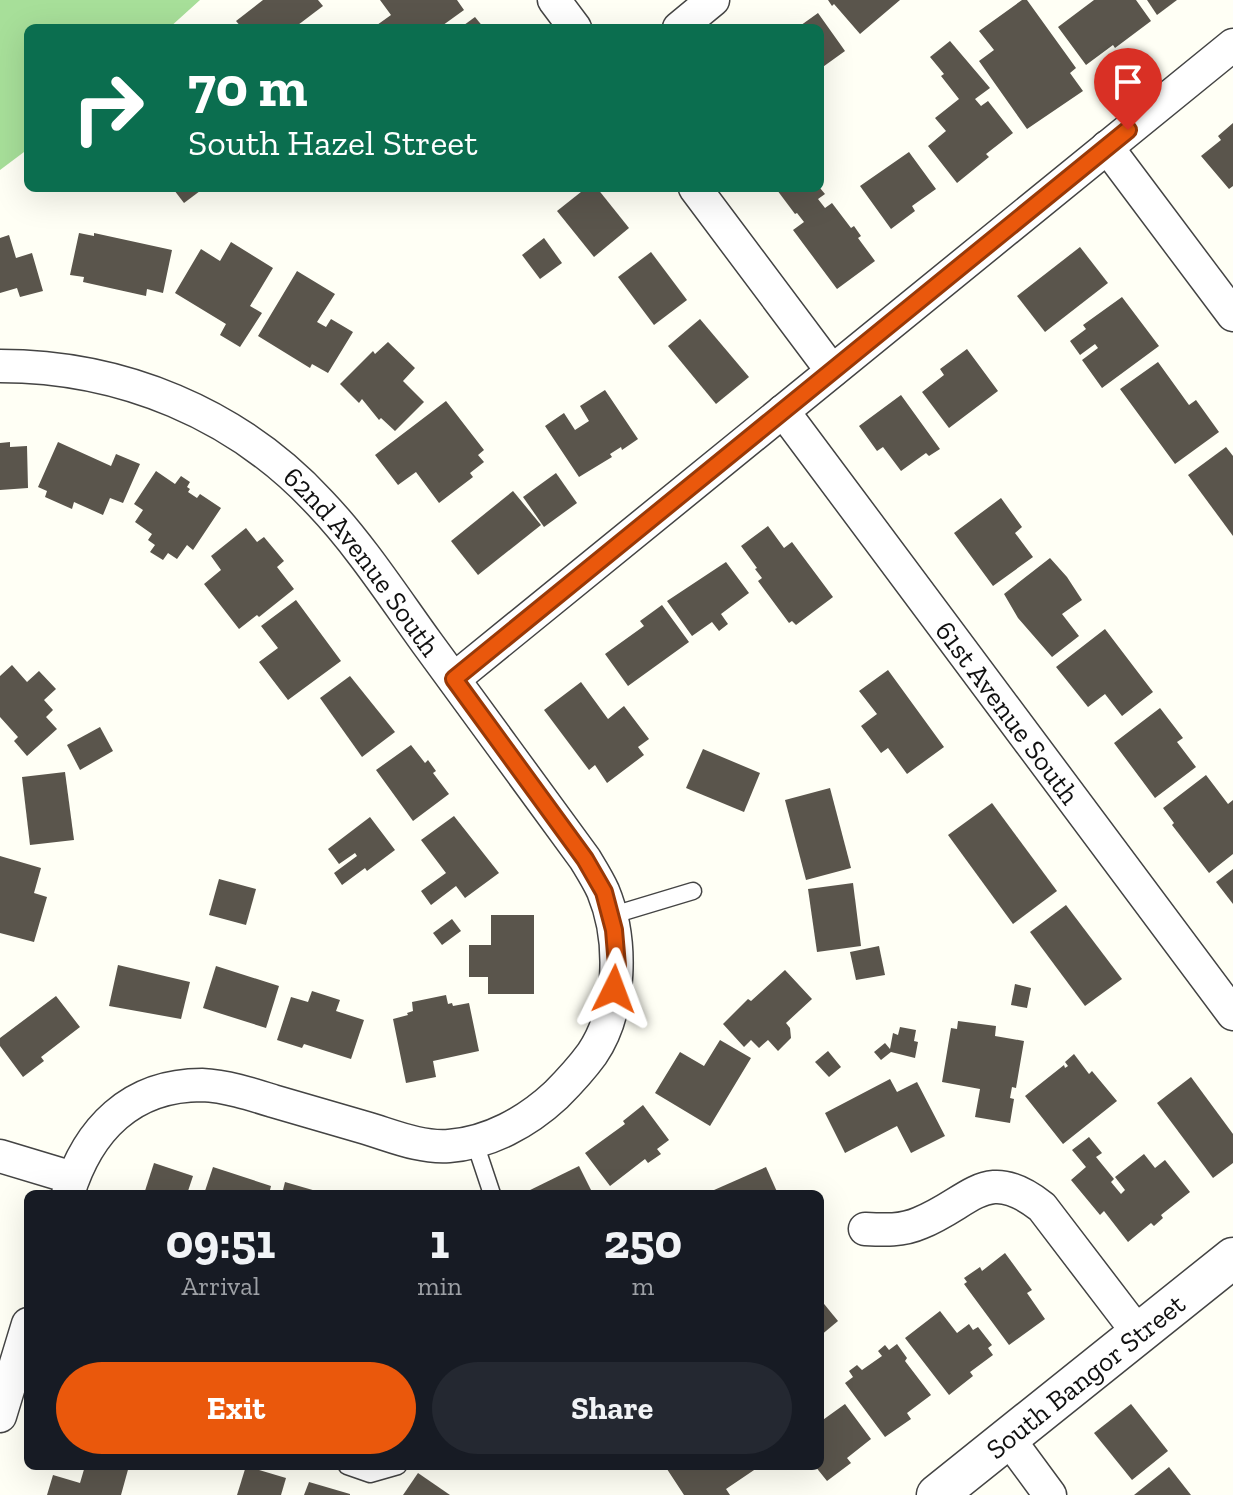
<!DOCTYPE html>
<html lang="en">
<head>
<meta charset="utf-8">
<style>
	body { margin:0; font-family:"Zilla Slab",serif; background:#242831; color:#f1f3f6; height:100vh; display:flex; flex-direction:column; font-size:30px; white-space:nowrap }
	* { box-sizing:border-box; margin:0 }
	p { font-size:26px; color:#9ea1a6 }
	.icon { flex:none; width:44px; height:44px; fill:none; stroke:currentColor; stroke-width:2; stroke-linecap:round; stroke-linejoin:round }
	.map { position:relative; flex:1; overflow:hidden }
	.drawer { position:absolute; left:24px; top:1190px; width:800px; height:280px; display:flex; flex-direction:column; background:#171b24; border-radius:12px; box-shadow:0 8px 32px #0002 }
	.drawer>* { flex:none }
	.banner { position:absolute; left:24px; top:24px; width:800px; height:168px; border-radius:12px; box-shadow:0 8px 32px #0002; background:#0b6e4f; color:#fff; overflow:hidden }
	.pin { position:absolute; display:grid; place-items:center; width:68px; height:68px; color:#fff; margin:-82px -34px; border-radius:50% 50% 50% 0; rotate:-45deg; box-shadow:0 0 8px #0007 }
	.pin .icon { rotate:45deg }
	.me { position:absolute; width:88px; margin:-44px; rotate:3deg; stroke-linejoin:round; filter:drop-shadow(0 0 6px #0008) }
	.turn { display:flex; align-items:center; gap:28px; height:168px; padding:0 32px; font-size:36px }
	.turn .icon { width:104px; height:104px; stroke-width:2.5 }
	.turn b { display:block; font-size:56px; line-height:68px }
	.eta { display:flex; justify-content:space-evenly; align-items:center; height:136px; text-align:center }
	.eta b { font-size:48px; font-weight:700; line-height:56px }
	.cta { display:flex; gap:16px; margin-top:auto; padding:16px 32px }
	.cta a { flex:1; height:92px; border-radius:48px; background:#ea580c; color:#fff; font-size:32px; font-weight:700; line-height:92px; text-align:center }
	.cta a+a { background:#242831; color:#f1f3f6 }
	.map>svg:first-child { display:block }
</style>
</head>
<body>
<div class="map">
<svg width="1233" height="1495" viewBox="0 0 1233 1495">
	<rect width="100%" height="100%" fill="#fffff5"/>
	<path fill="#a7df99" d="M0,0H200L169,28H28V149L0,170Z"/>
	<g fill="#5a554c">
		<path d="M263,0H318L323,6L294,28H242L236,21Z"/>
		<path d="M380,0H457L464,10L439,28H379L377,25L391,15Z"/>
		<path d="M828,0H900L860,34L834,4L832,6Z"/>
		<path d="M1022,0H1027L1076,68L1070,73L1083,91L1027,129L979,61L994,50L979,31Z"/>
		<path d="M1094,0H1136L1151,21L1115,48L1113,45L1086,65L1058,27Z"/>
		<path d="M1147,0H1177L1157,15Z"/>
		<path d="M818,13L845,51L820,69V28H797Z"/>
		<path d="M475,17L484,28H460Z"/>
		<path d="M950,41L990,88L975,99L981,106L988,101L1013,133L986,154L989,157L957,183L928,146L946,131L935,118L959,99L941,76L944,74L930,57Z"/>
		<path d="M1233,123V186L1229,189L1201,156L1221,140L1218,136Z"/>
		<path d="M909,152L936,189L912,206L915,211L891,229L860,186Z"/>
		<path d="M177,188H204L184,203L174,190Z"/>
		<path d="M586,188H597L629,228L594,257L557,211Z"/>
		<path d="M780,188H820L825,194L818,199L825,208L832,203L851,228L854,226L861,236L858,238L875,261L837,289L793,230L804,222L797,213L795,214L777,190Z"/>
		<path d="M79,233L94,236V233L172,250L163,293L147,289L146,296L83,282L84,277L70,275Z"/>
		<path d="M9,235L16,258L32,253L43,291L20,297L17,288L0,293V238Z"/>
		<path d="M544,238L562,263L540,279L522,255Z"/>
		<path d="M231,242L273,268L250,306L262,313L240,347L220,335L226,324L175,293L201,249L220,261Z"/>
		<path d="M1080,247L1108,283L1045,332L1017,296Z"/>
		<path d="M651,252L687,300L654,325L618,277Z"/>
		<path d="M297,271L335,294L317,322L326,327L331,319L353,332L328,373L312,364L310,368L258,336Z"/>
		<path d="M1122,297L1159,346L1102,388L1082,360L1098,348L1095,344L1080,355L1070,341L1086,329L1083,325Z"/>
		<path d="M700,319L749,377L716,404L668,346Z"/>
		<path d="M388,342L415,368L403,381L424,402L395,431L381,418L379,420L362,399L359,403L340,384L373,351L375,354Z"/>
		<path d="M967,349L998,391L949,428L922,392L944,375L940,369Z"/>
		<path d="M1158,362L1189,405L1196,400L1219,432L1175,464L1120,389Z"/>
		<path d="M605,390L638,439L622,450L621,447L610,454L612,457L579,477L545,426L564,413L575,430L589,421L580,406Z"/>
		<path d="M901,395L940,449L929,456L926,453L901,471L883,447L877,451L859,426Z"/>
		<path d="M446,401L484,450L478,455L484,462L470,473L473,477L439,503L416,472L398,485L375,455Z"/>
		<path d="M10,442V447L27,446L28,488L0,490V443Z"/>
		<path d="M58,442L111,466L116,454L140,464L123,503L110,498L103,515L74,502L72,509L45,497L47,491L38,487Z"/>
		<path d="M1226,447L1233,456V536L1188,475Z"/>
		<path d="M156,471L175,484L181,476L190,482L187,487L190,489L188,492L197,498L200,494L221,508L193,550L187,545L177,559L168,553L163,560L150,552L155,545L148,540L152,534L135,522L143,510L134,504Z"/>
		<path d="M556,473L577,503L544,527L523,497Z"/>
		<path d="M513,491L541,525L478,575L451,541Z"/>
		<path d="M1001,498L1022,527L1015,533L1033,557L993,586L954,533Z"/>
		<path d="M768,526L784,548L792,542L833,597L796,625L792,621L789,623L758,581L762,578L755,569L757,568L741,546Z"/>
		<path d="M246,528L257,542L264,537L284,561L277,567L294,589L259,617L257,615L239,629L204,584L221,570L211,556Z"/>
		<path d="M1050,558L1067,577L1082,600L1062,614L1079,636L1052,657L1018,618L1004,594Z"/>
		<path d="M726,562L749,593L721,614L728,624L719,631L712,622L692,636L667,601Z"/>
		<path d="M296,600L341,661L288,700L259,662L278,648L261,626Z"/>
		<path d="M662,605L689,642L628,686L605,654L644,626L640,621Z"/>
		<path d="M1105,629L1153,692L1122,716L1105,694L1088,707L1056,667Z"/>
		<path d="M12,665L27,682L39,671L56,689L44,700L53,710L46,717L57,729L27,756L14,741L18,737L0,717V676Z"/>
		<path d="M888,670L944,747L907,774L888,748L881,753L861,726L877,714L859,691Z"/>
		<path d="M350,676L395,732L362,757L320,698Z"/>
		<path d="M581,682L608,719L624,706L649,739L638,747L644,755L607,783L595,765L589,770L544,710Z"/>
		<path d="M1160,708L1183,738L1177,742L1196,767L1155,798L1114,743Z"/>
		<path d="M100,727L113,751L80,770L67,745Z"/>
		<path d="M411,745L425,763L428,760L436,771L433,773L449,794L413,821L376,770Z"/>
		<path d="M703,749L760,773L744,812L686,788Z"/>
		<path d="M65,772L74,840L30,845L22,777Z"/>
		<path d="M1206,775L1228,804L1233,800V854L1209,873L1172,825L1174,823L1163,808Z"/>
		<path d="M830,788L851,868L806,880L785,800Z"/>
		<path d="M992,803L1057,891L1013,924L948,835Z"/>
		<path d="M454,816L499,873L465,898L456,886L431,905L421,891L446,873L421,840Z"/>
		<path d="M370,817L395,850L367,871L365,868L342,885L334,873L357,856L355,853L339,864L328,849Z"/>
		<path d="M0,856L41,868L34,893L47,897L34,942L0,933Z"/>
		<path d="M1233,869V904L1216,882Z"/>
		<path d="M219,879L256,889L246,925L209,915Z"/>
		<path d="M853,883L861,946L817,952L808,889Z"/>
		<path d="M1066,905L1122,979L1085,1006L1030,932Z"/>
		<path d="M491,915H534V994H488V977H469V945H491Z"/>
		<path d="M452,919L461,931L442,945L433,933Z"/>
		<path d="M879,946L885,975L856,980L850,952Z"/>
		<path d="M118,965L190,982L181,1019L109,1006Z"/>
		<path d="M216,966L279,986L266,1028L203,1008Z"/>
		<path d="M785,970L812,999L786,1023L790,1028L791,1038L778,1051L768,1040L759,1048L751,1040L744,1047L723,1024L748,999L751,1001Z"/>
		<path d="M1015,984L1031,988L1027,1008L1011,1005Z"/>
		<path d="M312,991L340,1000L336,1011L364,1020L351,1059L304,1044L302,1048L277,1040L291,997L308,1002Z"/>
		<path d="M446,995L448,1004L452,1003L453,1006L469,1003L479,1051L433,1061L436,1077L406,1083L393,1019L408,1015L407,1013L413,1011L412,1002Z"/>
		<path d="M56,996L80,1027L41,1057L44,1061L23,1077L0,1046V1038Z"/>
		<path d="M958,1021L996,1026L995,1036L1024,1041L1016,1088L1012,1087L1010,1098L1014,1099L1010,1123L975,1117L980,1089L942,1082L951,1028L957,1029Z"/>
		<path d="M900,1027L916,1030L914,1041L918,1042L915,1058L891,1052L881,1060L874,1052L885,1043L890,1049L893,1033L898,1035Z"/>
		<path d="M720,1040L751,1058L710,1126L655,1093L680,1052L704,1066Z"/>
		<path d="M828,1051L841,1067L829,1077L815,1062Z"/>
		<path d="M1074,1054L1089,1074L1092,1071L1117,1101L1063,1144L1025,1096L1064,1065L1065,1068L1068,1066L1065,1062Z"/>
		<path d="M1191,1077L1233,1134V1163L1213,1178L1157,1103Z"/>
		<path d="M890,1079L897,1092L917,1082L945,1136L911,1153L897,1126L845,1153L825,1113Z"/>
		<path d="M643,1105L669,1140L657,1149L661,1154L648,1163L645,1159L610,1186L585,1153L625,1124L623,1121Z"/>
		<path d="M1089,1137L1102,1153L1096,1157L1114,1179L1111,1182L1121,1194L1125,1190L1115,1177L1144,1154L1155,1168L1165,1160L1190,1192L1161,1215L1163,1218L1154,1226L1151,1223L1128,1242L1104,1211L1100,1215L1071,1180L1086,1167L1072,1150Z"/>
		<path d="M154,1163L193,1176L187,1194H144Z"/>
		<path d="M579,1166L593,1194H522Z"/>
		<path d="M213,1167L271,1186L269,1194H204Z"/>
		<path d="M766,1167L778,1194H705Z"/>
		<path d="M285,1182L323,1193V1194H282Z"/>
		<path d="M1005,1253L1032,1290L1027,1293L1045,1319L1009,1345L964,1284L967,1282L964,1278L980,1267L982,1271Z"/>
		<path d="M820,1299L838,1321L820,1336Z"/>
		<path d="M940,1311L957,1333L969,1324L973,1330L978,1327L992,1345L988,1348L993,1355L970,1372L973,1376L949,1395L905,1338Z"/>
		<path d="M897,1344L907,1358L905,1361L931,1395L907,1413L911,1419L885,1437L845,1383L853,1377L849,1371L857,1365L862,1370L882,1356L878,1351L885,1345L889,1350Z"/>
		<path d="M845,1404L871,1439L847,1458L851,1463L827,1481L815,1466H820V1422Z"/>
		<path d="M1131,1404L1168,1451L1132,1480L1094,1433Z"/>
		<path d="M85,1466H129L121,1495H47L53,1475L80,1483Z"/>
		<path d="M246,1466L286,1478L281,1495H237Z"/>
		<path d="M665,1466H760L726,1489L730,1495H684Z"/>
		<path d="M1169,1467L1191,1495H1134Z"/>
		<path d="M418,1473L450,1495H403Z"/>
		<path d="M309,1482L350,1494V1495H304Z"/>
	</g>
	<g fill="none" stroke-linecap="round" stroke-linejoin="round">
		<defs>
			<g id="service">
				<path d="M610,916L693,891"/>
				<path d="M474,1140L492,1194"/>
				<path d="M347,1466L370,1474L398,1466"/>
			</g>
			<g id="minor">
				<path d="M554,0L575,28"/>
				<path d="M679,28L713,0"/>
				<path d="M1107,147L1233,315"/>
				<path d="M695,188L832,371"/>
				<path id="s1" d="M0,366C121,366 237,413 320,503C360,545 393,596 427,643C480,715 532,787 585,859C591,869 598,880 603,891C623,939 622,1010 592,1054C581,1069 569,1082 556,1095C527,1122 489,1143 449,1146C420,1148 393,1136 366,1128C335,1119 304,1110 273,1101C251,1094 226,1086 202,1085C131,1085 88,1129 68,1194"/>
				<path id="s2" d="M783,411L1233,1014"/>
				<path d="M454,679L1233,45"/>
				<path d="M0,1156L73,1178"/>
				<path d="M865,1229C884,1230 902,1231 920,1223C972,1202 986,1163 1042,1207L1139,1334"/>
				<path d="M0,1416L28,1324"/>
				<path d="M1008,1438L1050,1495"/>
			</g>
			<g id="tertiary">
				<path id="s3" d="M937,1495L1233,1258"/>
			</g>
		</defs>
		<use href="#service" stroke="#444" stroke-width="19"/>
		<use href="#minor" stroke="#444" stroke-width="35"/>
		<use href="#tertiary" stroke="#444" stroke-width="43"/>
		<use href="#service" stroke="#fff" stroke-width="16"/>
		<use href="#minor" stroke="#fff" stroke-width="32"/>
		<use href="#tertiary" stroke="#fff" stroke-width="40"/>
	</g>
	<g fill="none" stroke-linecap="round" stroke-linejoin="round">
		<defs>
			<path id="route" d="M614,989L617,966L614,930L604,892L585,859L454,679L1128,130"/>
		</defs>
		<use href="#route" stroke="#983908" stroke-width="20"/>
		<use href="#route" stroke="#ea580c" stroke-width="14"/>
	</g>
	<g text-anchor="middle" dominant-baseline="central" stroke-width="8" stroke-linejoin="round" paint-order="stroke">
		<g font-size="28" fill="#111" stroke="#fff">
			<text stroke="none"><textPath href="#s1" startOffset="430">62nd Avenue South</textPath></text>
			<text stroke="none"><textPath href="#s2" startOffset="376">61st Avenue South</textPath></text>
			<text stroke="none"><textPath href="#s3" startOffset="190">South Bangor Street</textPath></text>
		</g>
	</g>
</svg>
<div class="pin" style="left:1128px;top:130px;background:#d93025"><svg class="icon" aria-label="arrive" viewBox="0 0 24 24"><path d="M6 21V4h12l-3 4 3 4H6"/></svg></div>
<svg class="me" style="left:614px;top:989px" viewBox="-20 -20 40 40"><path d="M0-17L14 15 0 8-14 15z" fill="#ea580c" stroke="#fff" stroke-width="4"/></svg>
<div class="banner">
<div class="turn"><svg class="icon" aria-label="right" viewBox="0 0 24 24"><path d="M7 20v-9h11M14 6l5 5-5 5"/></svg><div><b>70 m</b>South Hazel Street</div></div>
</div>
<section class="drawer">
<div class="eta">
<div><b>09:51</b><p>Arrival</p></div>
<div><b>1</b><p>min</p></div>
<div><b>250</b><p>m</p></div>
</div>
<div class="cta"><a>Exit</a><a>Share</a></div>
</section>
</div>
</body>
</html>
